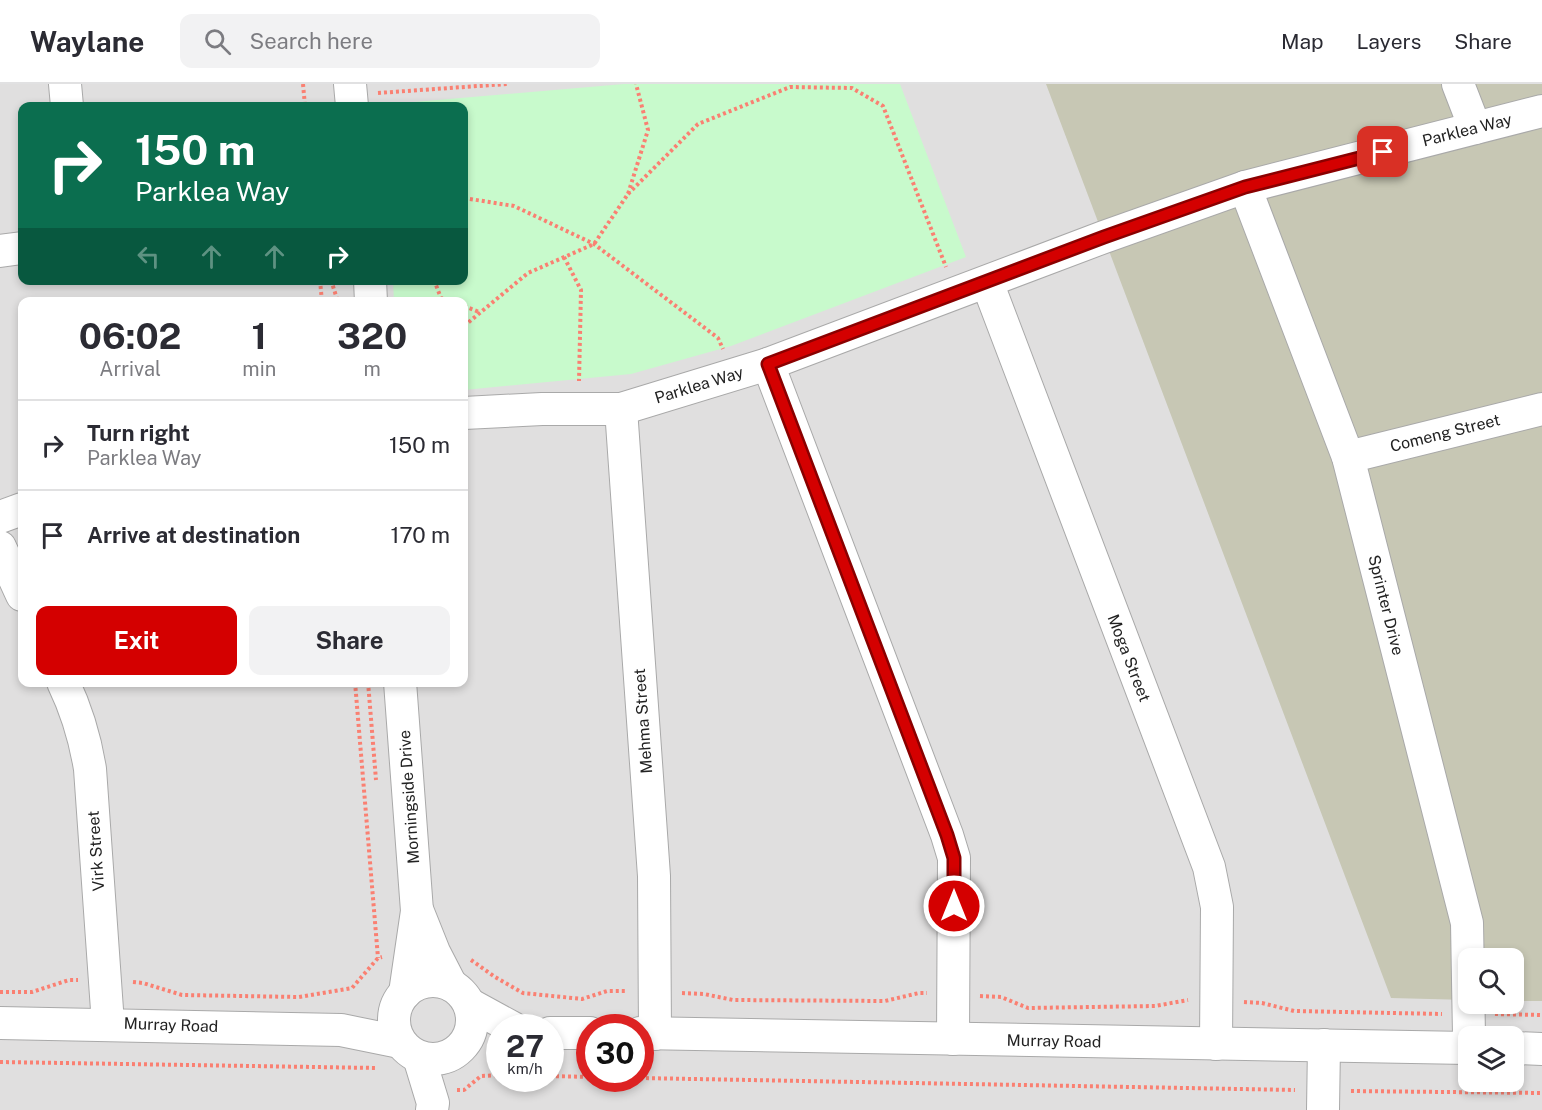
<!DOCTYPE html>
<html lang="en">
<head>
<meta charset="utf-8">
<style>
	body { margin:0; font-family:"Public Sans",sans-serif; background:#f2f2f3; color:#2b2b33; height:100vh; display:flex; flex-direction:column; font-size:22px; white-space:nowrap }
	* { box-sizing:border-box; margin:0 }
	p { font-size:20px; color:#7c7c81 }
	.icon { flex:none; width:33px; height:33px; fill:none; stroke:currentColor; stroke-width:2; stroke-linecap:round; stroke-linejoin:round }
	.map { position:relative; flex:1; overflow:hidden }
	.drawer { position:absolute; left:18px; top:213px; width:450px; height:390px; display:flex; flex-direction:column; background:#fff; border-radius:12px; box-shadow:0 3px 9px #0003 }
	.drawer>* { flex:none }
	.hud { position:absolute; left:18px; top:18px; width:450px; height:183px; border-radius:12px; box-shadow:0 3px 9px #0003; background:#0b6e4f; color:#fff; overflow:hidden }
	.buttons { position:absolute; left:1458px; top:864px; display:grid; gap:12px }
	.buttons a { display:grid; place-items:center; width:66px; height:66px; border-radius:12px; background:#fff; box-shadow:0 3px 9px #0003; font-size:30px }
	.speed { position:absolute; left:486px; top:930px; display:flex; gap:12px; font-size:30px; font-weight:700; text-align:center }
	.speed>* { display:grid; place-content:center; width:78px; height:78px; border-radius:50%; background:#fff; box-shadow:0 3px 9px #0003; line-height:1 }
	.speed small { font-size:15px; font-weight:400 }
	.speed .limit { border:9px solid #d22; background:#fff; color:#111 }
	.pin { position:absolute; display:grid; place-items:center; width:51px; height:51px; color:#fff; margin:-26px; border-radius:12px; box-shadow:0 3px 9px #0006 }
	.me { position:absolute; width:66px; margin:-33px; rotate:0deg; stroke-linejoin:round; filter:drop-shadow(0 0 4px #0008) }
	.turn { display:flex; align-items:center; gap:21px; height:126px; padding:0 18px; font-size:27px }
	.turn .icon { width:78px; height:78px; stroke-width:2.5 }
	.turn b { display:block; font-size:42px; line-height:51px }
	.lanes { display:flex; align-items:center; height:57px; padding:0 18px; background:#0003; justify-content:center; gap:30px; direction:ltr }
	.lanes .off { opacity:.35 }
	.eta { display:flex; justify-content:space-evenly; align-items:center; height:102px; text-align:center }
	.eta b { font-size:36px; font-weight:700; line-height:42px }
	.cta { display:flex; gap:12px; margin-top:auto; padding:12px 18px }
	.cta a { flex:1; height:69px; border-radius:12px; background:#d40000; color:#fff; font-size:24px; font-weight:700; line-height:69px; text-align:center }
	.cta a+a { background:#f2f2f3; color:#2b2b33 }
	ul { padding:0; list-style:none }
	li { display:flex; align-items:center; gap:18px; height:90px; padding:0 18px; border-top:2px solid #e1e1e2 }
	li div { flex:1 }
	li b { display:block; font-size:22px }
	li em { font-style:normal }
	header { display:flex; align-items:center; gap:36px; box-sizing:border-box; height:84px; padding:0 30px; background:#fff; border-bottom:2px solid #e1e1e2 }
	header strong { font-size:28px }
	nav { display:flex; gap:33px; margin-inline-start:auto; font-size:21px }
	.search { width:420px; height:54px; background:#f2f2f3; display:flex; align-items:center; gap:15px; box-sizing:border-box; padding:0 21px; border-radius:12px; color:#7c7c81; font-size:22px }
	.map>svg:first-child { display:block }
</style>
</head>
<body>
<header>
<strong>Waylane</strong>
<div class="search"><svg class="icon" aria-label="search" viewBox="0 0 24 24"><circle cx="10" cy="10" r="6"/><path d="M15 15l6 6"/></svg>Search here</div>
<nav><a>Map</a><a>Layers</a><a>Share</a></nav>
</header>
<div class="map">
<svg width="1542" height="1026" viewBox="0 0 1542 1026">
	<rect width="100%" height="100%" fill="#f2efe9"/>
	<path fill="#e0dfdf" fill-rule="evenodd" d="M0,0H1542V1026H0ZM22,22H464V196H22ZM22,218H464V598H22ZM1468,874H1514V920H1468ZM500,944H550V994H500ZM590,944H640V994H590ZM1468,952H1514V998H1468Z"/>
	<path fill="#c7c7b4" d="M1046,0H1542V917H1514V874H1468V916L1391,914Z"/>
	<path fill="#c8facc" d="M624,0H900L966,173L731,262L631,290L464,306V218L394,217L393,197L464,196V22H379V21Z"/>
	<g fill="none" stroke-linecap="round" stroke-linejoin="round">
		<defs>
			<g id="minor">
				<path d="M65,0L67,22"/>
				<path d="M350,0L352,22"/>
				<path d="M1458,0L1475,44"/>
				<path d="M1245,103L1348,373L1467,839L1469,952"/>
				<path d="M0,167L22,164"/>
				<path d="M370,196L371,218"/>
				<path d="M987,198L1209,783L1217,823L1216,960"/>
				<path d="M768,280L947,751L954,774L953,955"/>
				<path d="M621,325L654,792L655,950"/>
				<path d="M464,329L542,325H621L768,280L1104,153L1245,103L1542,27"/>
				<path d="M1348,373L1542,325"/>
				<path d="M0,433L22,425"/>
				<path d="M0,463L22,511"/>
				<path d="M63,598C77,627 85,654 90,685L108,940"/>
				<path d="M400,598L417,827L405,909"/>
				<path d="M418,828L434,868L451,901"/>
				<circle cx="433" cy="936" r="39"/>
				<path d="M469,920L513,944"/>
				<path d="M0,939L341,946L400,958"/>
				<path d="M550,949H590"/>
				<path d="M640,949L1468,964"/>
				<path d="M1514,964L1542,965"/>
				<path d="M419,973L433,1019L432,1026"/>
				<path d="M1323,1026L1324,961"/>
			</g>
		</defs>
		<use href="#minor" stroke="#a9a9a9" stroke-width="34"/>
		<g stroke="#fa8072" stroke-width="4" stroke-dasharray="3 3" stroke-linecap="butt">
			<path d="M303,0L305,22"/>
			<path d="M378,9L507,0"/>
			<path d="M628,110L698,40L790,3L852,4L883,22L946,183"/>
			<path d="M464,114L514,122L594,160L718,254L723,265"/>
			<path d="M564,173L581,206L579,297"/>
			<path d="M320,196L322,218"/>
			<path d="M331,196L338,218"/>
			<path d="M434,196L441,214L451,218"/>
			<path d="M464,222L479,228"/>
			<path d="M464,242L528,189L594,160L628,110L648,46L636,0"/>
			<path d="M355,598L378,874"/>
			<path d="M368,598L376,696"/>
			<path d="M471,876L495,893L523,909L582,915L607,907H626"/>
			<path d="M133,898L143,899L182,911L299,913L352,904L378,874L382,873"/>
			<path d="M0,908H32L69,896H78"/>
			<path d="M682,909L704,910L733,916L885,917L919,909H927"/>
			<path d="M980,912L1001,913L1028,924L1155,922L1188,916"/>
			<path d="M1244,918L1262,919L1294,927L1442,930"/>
			<path d="M1495,930L1542,931"/>
			<path d="M0,978L377,984"/>
			<path d="M550,992L590,993"/>
			<path d="M640,994L1295,1006"/>
			<path d="M457,1006H464L481,992L500,991"/>
			<path d="M1351,1007L1542,1009"/>
		</g>
		<use href="#minor" stroke="#fff" stroke-width="32"/>
	</g>
	<g fill="none" stroke-linecap="round" stroke-linejoin="round">
		<defs>
			<path id="route" d="M954,822V774L947,751L768,280L1104,153L1245,103L1383,68"/>
		</defs>
		<use href="#route" stroke="#8a0000" stroke-width="15"/>
		<use href="#route" stroke="#d40000" stroke-width="10"/>
	</g>
	<g text-anchor="middle" dominant-baseline="central" stroke-width="4.5" stroke-linejoin="round" paint-order="stroke">
		<g font-size="16" fill="#222" stroke="#fff">
			<text transform="translate(1467 46) rotate(-14)">Parklea Way</text>
			<text transform="translate(699 301) rotate(-17)">Parklea Way</text>
			<text transform="translate(1445 349) rotate(-14)">Comeng Street</text>
			<text transform="translate(1386 521) rotate(76)">Sprinter Drive</text>
			<text transform="translate(1129 574) rotate(69)">Moga Street</text>
			<text transform="translate(643 637) rotate(-94)">Mehma Street</text>
			<text transform="translate(409 713) rotate(-94)">Morningside Drive</text>
			<text transform="translate(96 767) rotate(-94)">Virk Street</text>
			<text transform="translate(171 941) rotate(2)">Murray Road</text>
			<text transform="translate(1054 957) rotate(1)">Murray Road</text>
		</g>
	</g>
</svg>
<div class="buttons">
<a><svg class="icon" aria-label="search" viewBox="0 0 24 24"><circle cx="10" cy="10" r="6"/><path d="M15 15l6 6"/></svg></a>
<a><svg class="icon" aria-label="layers" viewBox="0 0 24 24"><path d="M12 4l9 5-9 5-9-5zM3 14l9 5 9-5"/></svg></a>
</div>
<div class="speed"><div>27<small>km/h</small></div><div class="limit">30</div></div>
<div class="pin" style="left:1383px;top:68px;background:#d93025"><svg class="icon" aria-label="arrive" viewBox="0 0 24 24"><path d="M6 21V4h12l-3 4 3 4H6"/></svg></div>
<svg class="me" style="left:954px;top:822px" viewBox="-20 -20 40 40"><circle r="17" fill="#d40000" stroke="#fff" stroke-width="3"/><path d="M0-11L8 9 0 5-8 9z" fill="#fff"/></svg>
<div class="hud">
<div class="turn"><svg class="icon" aria-label="right" viewBox="0 0 24 24"><path d="M7 20v-9h11M14 6l5 5-5 5"/></svg><div><b>150 m</b>Parklea Way</div></div>
<div class="lanes"><svg class="icon off" aria-label="left" viewBox="0 0 24 24"><path d="M17 20v-9H6M10 6l-5 5 5 5"/></svg><svg class="icon off" aria-label="ahead" viewBox="0 0 24 24"><path d="M12 20V5M6 11l6-6 6 6"/></svg><svg class="icon off" aria-label="ahead" viewBox="0 0 24 24"><path d="M12 20V5M6 11l6-6 6 6"/></svg><svg class="icon" aria-label="right" viewBox="0 0 24 24"><path d="M7 20v-9h11M14 6l5 5-5 5"/></svg></div>
</div>
<section class="drawer">
<div class="eta">
<div><b>06:02</b><p>Arrival</p></div>
<div><b>1</b><p>min</p></div>
<div><b>320</b><p>m</p></div>
</div>
<ul>
<li><svg class="icon" aria-label="right" viewBox="0 0 24 24"><path d="M7 20v-9h11M14 6l5 5-5 5"/></svg><div><b>Turn right</b><p>Parklea Way</p></div><em>150 m</em></li>
<li><svg class="icon" aria-label="arrive" viewBox="0 0 24 24"><path d="M6 21V4h12l-3 4 3 4H6"/></svg><div><b>Arrive at destination</b></div><em>170 m</em></li>
</ul>
<div class="cta"><a>Exit</a><a>Share</a></div>
</section>
</div>
</body>
</html>
